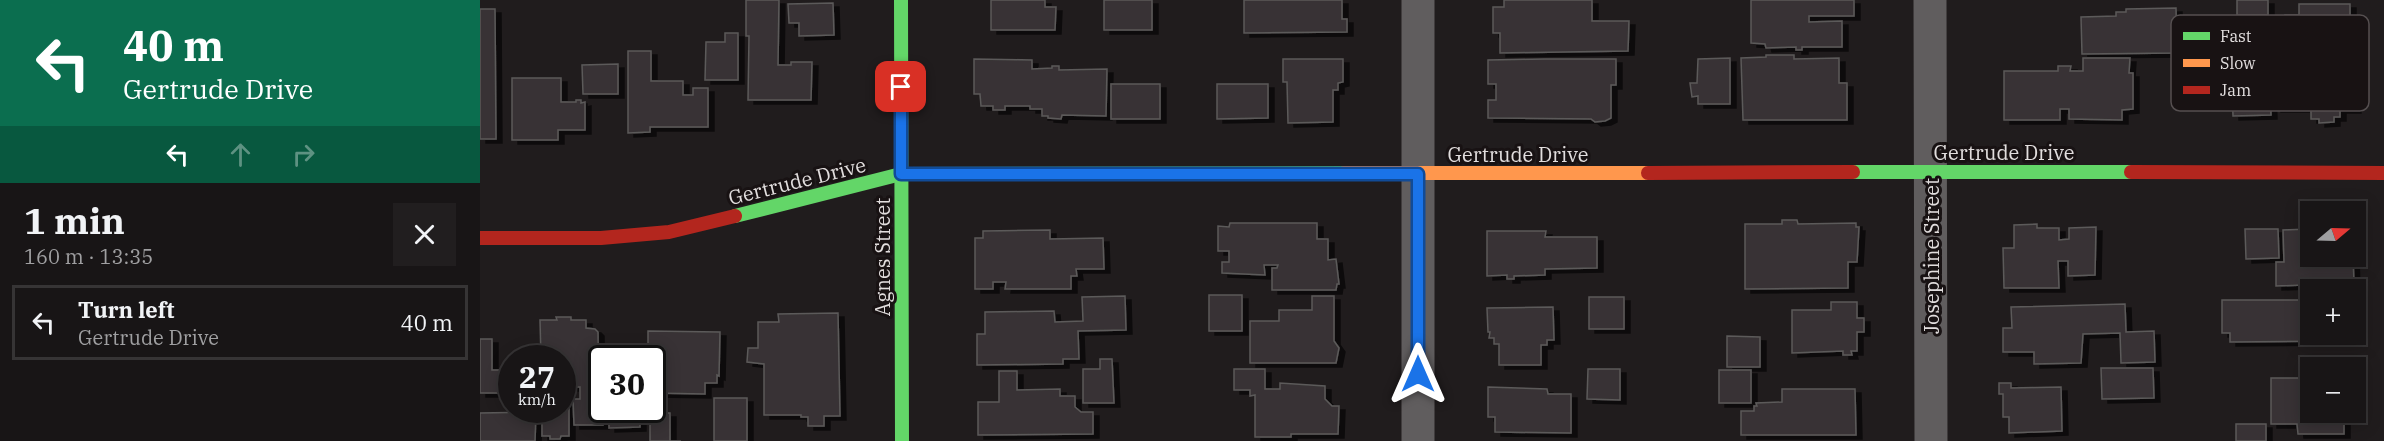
<!DOCTYPE html>
<html lang="en">
<head>
<meta charset="utf-8">
<style>
	body { margin:0; font-family:"IBM Plex Serif",serif; background:#211e1f; color:#f1f3f6; height:100vh; display:flex; flex-direction:column; font-size:22px; white-space:nowrap }
	* { box-sizing:border-box; margin:0 }
	p { font-size:20px; color:#9f9fa1 }
	.icon { flex:none; width:33px; height:33px; fill:none; stroke:currentColor; stroke-width:2; stroke-linecap:round; stroke-linejoin:round }
	.map { position:relative; flex:1; overflow:hidden }
	.panel { display:flex; flex-direction:column; background:#181516; width:480px }
	.panel>* { flex:none }
	.banner { background:#0b6e4f; color:#fff; overflow:hidden }
	.needle { width:39px; rotate:71deg }
	.buttons { position:absolute; left:1820px; top:201px; display:grid; gap:12px }
	.buttons a { display:grid; place-items:center; width:66px; height:66px; border-radius:0px; background:#181516; box-shadow:0 3px 15px #0003,0 0 0 2px #363435; font-size:30px }
	.speed { position:absolute; left:18px; top:345px; display:flex; gap:12px; font-size:30px; font-weight:700; text-align:center }
	.speed>* { display:grid; place-content:center; width:78px; height:78px; border-radius:50%; background:#181516; box-shadow:0 3px 15px #0003,0 0 0 2px #363435; line-height:1 }
	.speed small { font-size:15px; font-weight:400 }
	.speed .limit { border:3px solid #111; border-radius:9px; background:#fff; color:#111 }
	.pin { position:absolute; display:grid; place-items:center; width:51px; height:51px; color:#fff; margin:-26px; border-radius:12px; box-shadow:0 3px 9px #0006 }
	.me { position:absolute; width:66px; margin:-33px; rotate:0deg; stroke-linejoin:round; filter:drop-shadow(0 0 4px #0008) }
	.turn { display:flex; align-items:center; gap:21px; height:126px; padding:0 24px; font-size:27px }
	.turn .icon { width:78px; height:78px; stroke-width:2.5 }
	.turn b { display:block; font-size:42px; line-height:51px }
	.lanes { display:flex; align-items:center; height:57px; padding:0 24px; background:#0003; justify-content:center; gap:30px; direction:ltr }
	.lanes .off { opacity:.35 }
	.round { display:grid; place-items:center; flex:none; width:63px; height:63px; border-radius:0px; background:#211e1f }
	.head { display:flex; align-items:center; justify-content:space-between; height:102px; padding:0 24px }
	h1 { font-size:36px; font-weight:800; line-height:45px }
	ul { padding:0; list-style:none }
	li { display:flex; align-items:center; gap:18px; height:75px; margin:0 12px 9px; padding:0 12px; border:3px solid #363435; border-radius:0px }
	li div { flex:1 }
	li b { display:block; font-size:22px }
	li em { font-style:normal }
	main { display:flex; flex:1; min-height:0 }
	.map>svg:first-child { display:block }
</style>
</head>
<body>
<main>
<section class="panel">
<div class="banner">
<div class="turn"><svg class="icon" aria-label="left" viewBox="0 0 24 24"><path d="M17 20v-9H6M10 6l-5 5 5 5"/></svg><div><b>40 m</b>Gertrude Drive</div></div>
<div class="lanes"><svg class="icon" aria-label="left" viewBox="0 0 24 24"><path d="M17 20v-9H6M10 6l-5 5 5 5"/></svg><svg class="icon off" aria-label="ahead" viewBox="0 0 24 24"><path d="M12 20V5M6 11l6-6 6 6"/></svg><svg class="icon off" aria-label="right" viewBox="0 0 24 24"><path d="M7 20v-9h11M14 6l5 5-5 5"/></svg></div>
</div>
<div class="head"><div><h1>1 min</h1><p>160 m · 13:35</p></div><a class="round"><svg class="icon" aria-label="close" viewBox="0 0 24 24"><path d="M6 6l12 12M18 6L6 18"/></svg></a></div>
<ul>
<li><svg class="icon" aria-label="left" viewBox="0 0 24 24"><path d="M17 20v-9H6M10 6l-5 5 5 5"/></svg><div><b>Turn left</b><p>Gertrude Drive</p></div><em>40 m</em></li>
</ul>
</section>
<div class="map">
<svg width="1904" height="441" viewBox="0 0 1904 441">
	<defs>
		<filter id="shadow"><feDropShadow dx="6" dy="4" stdDeviation="0" flood-color="#0009"/></filter>
	</defs>
	<rect width="100%" height="100%" fill="#201c1d"/>
	<g fill="#373334" stroke="#5c5a5a" stroke-width="1.5" filter="url(#shadow)">
		<path d="M266,0H299L298,65H311V62H332L331,100H268L269,36H266Z"/>
		<path d="M511,0H565V7H576L575,30H511Z"/>
		<rect x="624" y="0" width="48" height="30"/>
		<path d="M764,0H862V19H867V32L764,33Z"/>
		<path d="M1024,0H1112V21H1149L1148,51L1020,53V33H1013V7H1024Z"/>
		<path d="M1271,0H1374V16H1329V22L1362,21V47H1322V50H1316V47L1286,48L1285,44L1271,43Z"/>
		<rect x="1757" y="0" width="31" height="15"/>
		<path d="M353,3L354,35L319,36V23H309L308,4Z"/>
		<path d="M1819,4H1870V49L1792,50V27H1806L1805,15H1819Z"/>
		<path d="M1696,8L1697,53L1602,54L1601,17L1636,16V12H1646V9Z"/>
		<path d="M0,9H15L16,139H0Z"/>
		<path d="M245,33H258V80H225L226,42H245Z"/>
		<path d="M148,51H171V81H203V95H213V88H228V127H170V132L148,133Z"/>
		<path d="M1286,55H1314V59L1359,58V83H1367V120H1263L1261,58L1286,57Z"/>
		<path d="M1250,58V104H1218V96L1212,97L1210,83H1217L1218,59Z"/>
		<path d="M1603,58H1650L1649,73H1653V109L1642,110V120L1589,119V109H1580V120H1524V71H1578V66H1591L1590,71H1603Z"/>
		<path d="M494,59L552,60V69L572,68V66H579V70L627,69L626,116L582,115L581,119L568,118V116H562V109H550V106H525V110H513V106H501L500,94H494Z"/>
		<path d="M803,59H863V82L858,83V90H853V122L808,123L807,82H803Z"/>
		<path d="M1065,59H1136V85H1131V118L1125,121L1115,122L1111,119L1008,118V100H1016V84H1008V60Z"/>
		<path d="M138,64V94H103L102,65Z"/>
		<path d="M1872,66L1875,109H1860V117H1854V122L1839,123V119H1831V108H1795V68Z"/>
		<path d="M32,78H81V102H96V100H101V103L105,102V130H78V140H32Z"/>
		<path d="M1790,83L1791,115L1753,116L1752,85Z"/>
		<rect x="631" y="84" width="49" height="35"/>
		<path d="M737,84H788V118L737,119Z"/>
		<path d="M1302,220H1317L1318,224L1376,223V227H1379L1377,262H1368V288L1265,289V224H1302Z"/>
		<path d="M750,223H837V239H848V260L856,259L859,284H857L856,290H792V268H797L798,265H784L785,275L742,273V262H749V251H738V226L749,227Z"/>
		<path d="M1557,224V228H1579V240L1589,239V228L1616,227L1615,275L1588,276V261H1578L1579,288H1524L1523,248H1534V225Z"/>
		<path d="M1765,229H1798L1799,258L1766,259Z"/>
		<path d="M1830,229V256H1873L1874,283L1796,286V262H1804L1803,230Z"/>
		<path d="M570,230V239L623,238L624,269H596L597,276H591V289H525L526,282H513V289H495V238H503V231Z"/>
		<path d="M1007,231H1066L1065,237H1117V268L1065,269V275L1034,276V279H1027V275L1007,276Z"/>
		<rect x="729" y="295" width="33" height="36"/>
		<path d="M645,296L646,330L598,331L599,359H583V364L497,365V334H505V312L574,311L575,322L603,321L602,297Z"/>
		<path d="M832,296H854V341L859,348L856,363H770V321H799V310H832Z"/>
		<rect x="1109" y="297" width="35" height="32"/>
		<path d="M1742,300H1830V334H1872V341L1750,342V333H1742Z"/>
		<path d="M1351,302H1377V318H1384V332H1377V351H1371L1372,355H1363V351L1312,353V310H1351Z"/>
		<path d="M1645,304L1646,332L1674,331L1675,362L1641,363L1640,333L1603,334L1601,363L1554,364V352H1523V328H1532L1531,307Z"/>
		<path d="M1073,307L1074,340H1067V345H1061V365H1019V344H1014V338H1009L1010,332H1008L1007,308Z"/>
		<path d="M358,313L360,416H344V426H328V417H321V415H284V364L267,362L268,348H278V322H299L298,314Z"/>
		<path d="M76,317H91V320H106V328L115,329L118,332L119,411H124L123,425H94L93,399H100V387H89V436H81L80,439H70V436H62V410H82V358H61L60,320H77Z"/>
		<path d="M168,331L240,332L239,376L237,375V383H225V394L172,393V358H168Z"/>
		<path d="M1247,336L1280,337V367H1247Z"/>
		<path d="M0,339H12V370H23V393H0Z"/>
		<path d="M620,359H632L634,403H603V369H620Z"/>
		<path d="M1621,368H1673L1674,398L1622,399Z"/>
		<path d="M754,369H785V389H800V383L845,386V399L852,406H859L858,434H811V437H775V395L770,396V390H754Z"/>
		<path d="M1108,369H1140V400L1107,399Z"/>
		<rect x="1239" y="370" width="32" height="33"/>
		<path d="M519,371H537V390L580,389V396H595V407L601,412H613V434L498,435V402H519Z"/>
		<path d="M1791,378H1826V381H1830V412H1870V415H1864V434H1818L1817,424H1791Z"/>
		<path d="M1519,383H1531V388L1581,387L1582,431L1529,433V417H1523V394H1519Z"/>
		<path d="M1008,387L1067,389L1068,394H1091V433L1015,432V417H1008Z"/>
		<path d="M1302,389H1375L1376,435H1261V411H1274V406H1277L1276,403L1302,402Z"/>
		<rect x="234" y="398" width="33" height="43"/>
		<path d="M129,410H160V427L129,428Z"/>
		<path d="M56,412L55,441H0V413Z"/>
		<path d="M170,413H190V441H201H170Z"/>
		<rect x="1756" y="424" width="30" height="17"/>
	</g>
	<g fill="none" stroke-linecap="round" stroke-linejoin="round">
		<g stroke="#605d5e" stroke-width="33">
			<path d="M938,0V441"/>
			<path d="M1450,0L1451,441"/>
		</g>
		<g stroke="#63d668" stroke-width="14">
			<path d="M421,0L422,441"/>
			<path d="M1373,172H1651"/>
			<path d="M255,216L421,174L864,173"/>
		</g>
		<path stroke="#ff974d" stroke-width="14" d="M864,173H1168"/>
		<g stroke="#b3261e" stroke-width="14">
			<path d="M1651,172L1904,173"/>
			<path d="M1168,173L1373,172"/>
			<path d="M0,238H121L189,232L255,216"/>
		</g>
	</g>
	<g fill="none" stroke-linecap="round" stroke-linejoin="round">
		<defs>
			<path id="route" d="M421,87V174H938V374"/>
		</defs>
		<use href="#route" stroke="#114b97" stroke-width="15"/>
		<use href="#route" stroke="#1a73e8" stroke-width="10"/>
	</g>
	<g text-anchor="middle" dominant-baseline="central" stroke-width="6" stroke-linejoin="round" paint-order="stroke">
		<g font-size="20" fill="#e2dede" stroke="#181213">
			<text x="1524" y="152">Gertrude Drive</text>
			<text x="1038" y="154">Gertrude Drive</text>
			<text transform="translate(317 181) rotate(-14)">Gertrude Drive</text>
			<text transform="translate(1451 256) rotate(-90)">Josephine Street</text>
			<text transform="translate(402 257) rotate(-90)">Agnes Street</text>
		</g>
	</g>
	<rect x="1691" y="15" width="198" height="96" rx="9" fill="#181213" stroke="#554f50" stroke-width="1.5"/>
	<rect x="1703" y="32" width="27" height="8" fill="#63d668"/>
	<rect x="1703" y="59" width="27" height="8" fill="#ff974d"/>
	<rect x="1703" y="86" width="27" height="8" fill="#b3261e"/>
	<g font-size="16" fill="#e2dede">
		<text x="1740" y="42">Fast</text>
		<text x="1740" y="69">Slow</text>
		<text x="1740" y="96">Jam</text>
	</g>
</svg>
<div class="buttons">
<a><svg class="needle" viewBox="-14 -14 28 28"><path d="M0-13l5 13h-10z" fill="#e53935"/><path d="M0 13l5-13h-10z" fill="#9f9fa1"/></svg></a>
<a>+</a>
<a>−</a>
</div>
<div class="speed"><div>27<small>km/h</small></div><div class="limit">30</div></div>
<div class="pin" style="left:421px;top:87px;background:#d93025"><svg class="icon" aria-label="arrive" viewBox="0 0 24 24"><path d="M6 21V4h12l-3 4 3 4H6"/></svg></div>
<svg class="me" style="left:938px;top:374px" viewBox="-20 -20 40 40"><path d="M0-17L14 15 0 8-14 15z" fill="#1a73e8" stroke="#fff" stroke-width="4"/></svg>
</div>
</main>
</body>
</html>
